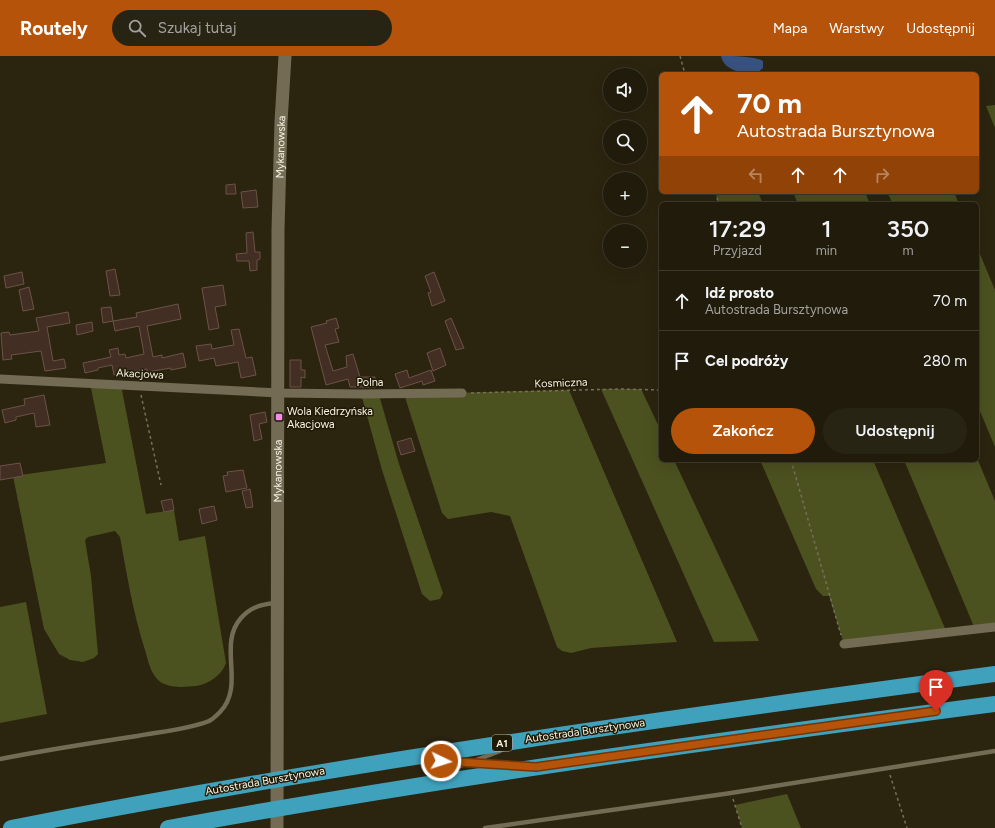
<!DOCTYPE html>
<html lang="pl">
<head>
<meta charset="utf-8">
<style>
	body { margin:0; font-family:Figtree,sans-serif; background:#282414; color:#f1f3f6; height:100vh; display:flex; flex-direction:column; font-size:15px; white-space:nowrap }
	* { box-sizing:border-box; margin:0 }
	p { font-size:13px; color:#a2a19d }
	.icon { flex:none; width:22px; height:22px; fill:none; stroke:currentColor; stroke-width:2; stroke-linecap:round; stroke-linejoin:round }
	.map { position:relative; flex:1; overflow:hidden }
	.panel { position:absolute; left:659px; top:146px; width:320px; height:260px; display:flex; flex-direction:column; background:#201b0b; border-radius:6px; box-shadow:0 4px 16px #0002,0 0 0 1px #3d392c }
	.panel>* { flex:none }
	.top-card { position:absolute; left:659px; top:16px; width:320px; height:122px; border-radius:6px; box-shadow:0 4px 16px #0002,0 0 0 1px #3d392c; background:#b45309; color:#fff; overflow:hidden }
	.controls { position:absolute; left:603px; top:12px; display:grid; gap:8px }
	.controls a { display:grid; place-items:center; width:44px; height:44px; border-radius:50%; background:#201b0b; box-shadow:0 4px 16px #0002,0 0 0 1px #3d392c; font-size:20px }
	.pin { position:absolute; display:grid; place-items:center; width:34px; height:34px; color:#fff; margin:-41px -17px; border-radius:50% 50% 50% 0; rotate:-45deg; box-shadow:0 0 4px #0007 }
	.pin .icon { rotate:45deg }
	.me { position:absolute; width:44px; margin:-22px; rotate:94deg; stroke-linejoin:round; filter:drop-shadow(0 0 3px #0008) }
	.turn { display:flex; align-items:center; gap:14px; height:84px; padding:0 12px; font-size:18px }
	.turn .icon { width:52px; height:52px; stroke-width:2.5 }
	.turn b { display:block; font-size:28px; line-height:34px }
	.lanes { display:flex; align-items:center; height:38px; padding:0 12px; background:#0003; justify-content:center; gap:20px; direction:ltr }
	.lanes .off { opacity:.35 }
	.eta { display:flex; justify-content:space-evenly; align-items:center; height:68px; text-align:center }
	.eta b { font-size:24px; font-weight:600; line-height:28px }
	.cta { display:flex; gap:8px; margin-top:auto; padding:8px 12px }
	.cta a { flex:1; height:46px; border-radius:24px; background:#b45309; color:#fff; font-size:16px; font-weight:600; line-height:46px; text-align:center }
	.cta a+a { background:#282414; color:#f1f3f6 }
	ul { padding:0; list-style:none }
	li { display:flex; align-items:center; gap:12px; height:60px; padding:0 12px; border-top:1px solid #3d392c }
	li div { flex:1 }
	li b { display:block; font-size:15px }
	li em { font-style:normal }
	header { display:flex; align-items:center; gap:24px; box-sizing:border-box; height:56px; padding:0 20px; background:#b45309; color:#fff }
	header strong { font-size:19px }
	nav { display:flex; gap:22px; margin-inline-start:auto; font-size:14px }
	.search { width:280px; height:36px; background:#282414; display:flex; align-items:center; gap:10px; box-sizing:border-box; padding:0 14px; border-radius:22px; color:#a2a19d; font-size:15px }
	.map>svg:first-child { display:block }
</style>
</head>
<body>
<header>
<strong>Routely</strong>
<div class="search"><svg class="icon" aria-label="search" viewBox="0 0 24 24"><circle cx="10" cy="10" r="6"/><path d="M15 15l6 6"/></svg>Szukaj tutaj</div>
<nav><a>Mapa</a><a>Warstwy</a><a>Udostępnij</a></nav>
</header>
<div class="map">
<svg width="995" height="772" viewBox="0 0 995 772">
	<rect width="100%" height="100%" fill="#2b240f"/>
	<g fill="#4c5120">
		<path d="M995,49V72L986,50Z"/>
		<path d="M715,136H758L763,148H719Z"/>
		<path d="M793,136H865L870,148H798Z"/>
		<path d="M887,136H954L959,148H893Z"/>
		<path d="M977,191L995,234V391L977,348Z"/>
		<path d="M90,327L121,329L146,458L174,454L179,485L205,480L226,607C222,619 209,628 196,630C184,631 168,633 158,624C150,616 148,604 145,594C133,557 127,519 120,481L115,475L88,481L85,484L91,520L98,598L94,602L83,606L70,604L59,598L44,573L13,420L106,407Z"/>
		<path d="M601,333H641L661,375V404H674L759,585L714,586Z"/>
		<path d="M569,334L677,586L591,592L571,597L562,595L557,591L510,460L491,456L448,463L442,457L404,338Z"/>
		<path d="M361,338L379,339L399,408L443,537L440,543L430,545L422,538L382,414Z"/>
		<path d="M977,402L995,445V571L975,573L904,404H977Z"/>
		<path d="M760,404H873L947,577L844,588L829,540H823L816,533Z"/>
		<path d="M26,546L47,658L0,667V551Z"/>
		<path d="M787,738L801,772H742L735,749Z"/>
	</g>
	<path fill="#385280" d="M721,0C734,0 753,0 763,5V12L756,18C744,18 724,15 721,0Z"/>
	<g fill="#432e23" stroke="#6b5348">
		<path d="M235,128L236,138H226V129Z"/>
		<path d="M256,134L258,151L243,152L241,136Z"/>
		<path d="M253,176L255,196H260V203L257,204V214L250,215L249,205H237L236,198L247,197L246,177Z"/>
		<path d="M115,213L120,239L110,240L106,215Z"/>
		<path d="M22,216L24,228L6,232L4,220Z"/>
		<path d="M434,216L445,245L432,250L428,237L431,236L425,220Z"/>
		<path d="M223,229L226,249L215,251L219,272L209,274L202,232Z"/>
		<path d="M29,231L34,253L23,255L19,234Z"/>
		<path d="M178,248L181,263L147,270L153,301L162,299V302L183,297L186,311L171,314V312L147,316V313L114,319L112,309L98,312V314L85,317L83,307L111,301L109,294L118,292L119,299L125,298L126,302L144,298L139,270L115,275L113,265L137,261L136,257Z"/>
		<path d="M111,251L113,265L103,267L101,252Z"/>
		<path d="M68,256L70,267L47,271L53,305L64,303L66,312L45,315L41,295L11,299L12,303L3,304L1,277L9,276L10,279L39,275L36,262Z"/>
		<path d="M336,262L339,272L335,273L339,286L325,289L333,315L347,311L346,300L353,298L360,321H375L376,331H350L348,323L326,329L311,271L327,267L326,265Z"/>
		<path d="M451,262L464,292L456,294L445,265Z"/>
		<path d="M92,266L93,275L77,279L76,269Z"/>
		<path d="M239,273L246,302L252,301L256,319L241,322L238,306L216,310L214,302L199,305L196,290L211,288L212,293L234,289L231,274Z"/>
		<path d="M440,292L446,309L433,315L427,297Z"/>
		<path d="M290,304H301V314H305V322L301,321V331H290Z"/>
		<path d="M407,314L409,322L431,314L435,325L423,329L422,325L400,332L395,318Z"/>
		<path d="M44,339L50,369L36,371L34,357L16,361V364L5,367L2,354L25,349L24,343Z"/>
		<path d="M265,356L267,366L259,368L262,383L254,385L250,359Z"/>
		<path d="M411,382L415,395L401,399L397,386Z"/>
		<path d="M20,407L23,420L0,424V410Z"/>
		<path d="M243,414L247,432L226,436L223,420L228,419L227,416Z"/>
		<path d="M250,433L253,451L246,452L242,435Z"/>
		<path d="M172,443L174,454L164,456L161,445Z"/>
		<path d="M214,450L217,464L202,468L199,453Z"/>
	</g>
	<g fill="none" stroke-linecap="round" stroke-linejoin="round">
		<g stroke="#756f5c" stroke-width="1.5" stroke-dasharray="3 3" stroke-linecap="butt">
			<path d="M680,0L685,18"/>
			<path d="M715,136L719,148"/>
			<path d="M471,337L620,333L661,334"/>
			<path d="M141,339L161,429"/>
			<path d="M791,404L841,579"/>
			<path d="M890,719L907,772"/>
			<path d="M733,743L742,772"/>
		</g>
		<g stroke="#736b53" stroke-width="4.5">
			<path d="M0,703C46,694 91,687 137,680C158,676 190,673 209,665C212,664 217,659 220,656C246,629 217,589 241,562C251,551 262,548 276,547"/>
			<path d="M436,705L504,709"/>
			<path d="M434,720L500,695"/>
			<path d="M485,772L731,737L995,695"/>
		</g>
		<g stroke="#736b53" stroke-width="9">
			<path d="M0,323L279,337L361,338L462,337"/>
			<path d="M844,588L995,571"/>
		</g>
		<path stroke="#736b53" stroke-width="13" id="s1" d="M277,772L278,174L281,66L285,0"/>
		<g stroke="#40a1bd" stroke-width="16">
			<path d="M11,772C337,708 666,662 995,618"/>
			<path d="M168,772C442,722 719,684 995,648"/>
		</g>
	</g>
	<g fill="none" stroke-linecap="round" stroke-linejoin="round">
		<defs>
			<path id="route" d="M441,705L536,711L936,655"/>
		</defs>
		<use href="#route" stroke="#753606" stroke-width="10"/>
		<use href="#route" stroke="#b45309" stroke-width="7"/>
	</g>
	<rect fill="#f888eb" stroke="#211b06" stroke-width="1.5" x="275" y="357" width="8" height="8" rx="2"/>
	<g text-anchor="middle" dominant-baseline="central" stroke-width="3" stroke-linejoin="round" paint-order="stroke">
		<rect fill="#211b06" stroke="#b7b2a2" stroke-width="1" x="492" y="679" width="20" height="16" rx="3"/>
		<g font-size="10" font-weight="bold" fill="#f7f3e5">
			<text x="502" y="687">A1</text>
		</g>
		<g font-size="11" fill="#f7f3e5" stroke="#211b06">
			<text stroke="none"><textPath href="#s1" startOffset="681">Mykanowska</textPath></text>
			<text transform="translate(140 318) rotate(3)">Akacjowa</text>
			<text x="370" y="326">Polna</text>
			<text transform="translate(561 327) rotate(-2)">Kosmiczna</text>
			<text stroke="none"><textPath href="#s1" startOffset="357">Mykanowska</textPath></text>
			<text transform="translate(585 675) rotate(-8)">Autostrada Bursztynowa</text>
			<text transform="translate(265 725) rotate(-10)">Autostrada Bursztynowa</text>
		</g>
		<g font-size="11" fill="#f7f3e5" stroke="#211b06" text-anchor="start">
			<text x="287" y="355">Wola Kiedrzyńska<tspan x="287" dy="13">Akacjowa</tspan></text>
		</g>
	</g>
</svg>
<div class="controls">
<a><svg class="icon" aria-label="sound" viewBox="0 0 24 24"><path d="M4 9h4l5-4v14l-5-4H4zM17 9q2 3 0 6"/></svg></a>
<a><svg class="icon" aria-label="search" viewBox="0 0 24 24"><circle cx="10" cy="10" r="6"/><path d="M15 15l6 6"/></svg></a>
<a>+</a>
<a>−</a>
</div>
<div class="pin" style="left:936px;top:655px;background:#d93025"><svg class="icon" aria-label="arrive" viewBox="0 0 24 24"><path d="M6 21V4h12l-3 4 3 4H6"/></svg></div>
<svg class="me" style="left:441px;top:705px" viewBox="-20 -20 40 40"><circle r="17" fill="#b45309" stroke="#fff" stroke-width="3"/><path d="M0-11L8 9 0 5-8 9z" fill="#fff"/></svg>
<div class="top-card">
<div class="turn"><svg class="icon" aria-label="ahead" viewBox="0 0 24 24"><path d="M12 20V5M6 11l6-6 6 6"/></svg><div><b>70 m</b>Autostrada Bursztynowa</div></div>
<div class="lanes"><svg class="icon off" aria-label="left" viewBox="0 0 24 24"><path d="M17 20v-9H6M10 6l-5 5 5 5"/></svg><svg class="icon" aria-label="ahead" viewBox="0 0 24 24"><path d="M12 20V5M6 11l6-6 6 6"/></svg><svg class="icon" aria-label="ahead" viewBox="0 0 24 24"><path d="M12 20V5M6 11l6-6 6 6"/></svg><svg class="icon off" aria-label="right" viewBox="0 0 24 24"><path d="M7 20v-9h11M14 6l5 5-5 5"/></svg></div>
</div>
<section class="panel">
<div class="eta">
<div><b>17:29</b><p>Przyjazd</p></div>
<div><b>1</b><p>min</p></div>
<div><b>350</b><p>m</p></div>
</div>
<ul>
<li><svg class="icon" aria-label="ahead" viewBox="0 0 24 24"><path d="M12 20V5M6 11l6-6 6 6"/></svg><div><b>Idź prosto</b><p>Autostrada Bursztynowa</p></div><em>70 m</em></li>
<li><svg class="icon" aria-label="arrive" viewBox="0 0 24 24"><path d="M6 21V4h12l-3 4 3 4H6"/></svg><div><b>Cel podróży</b></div><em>280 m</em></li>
</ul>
<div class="cta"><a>Zakończ</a><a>Udostępnij</a></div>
</section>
</div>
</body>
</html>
